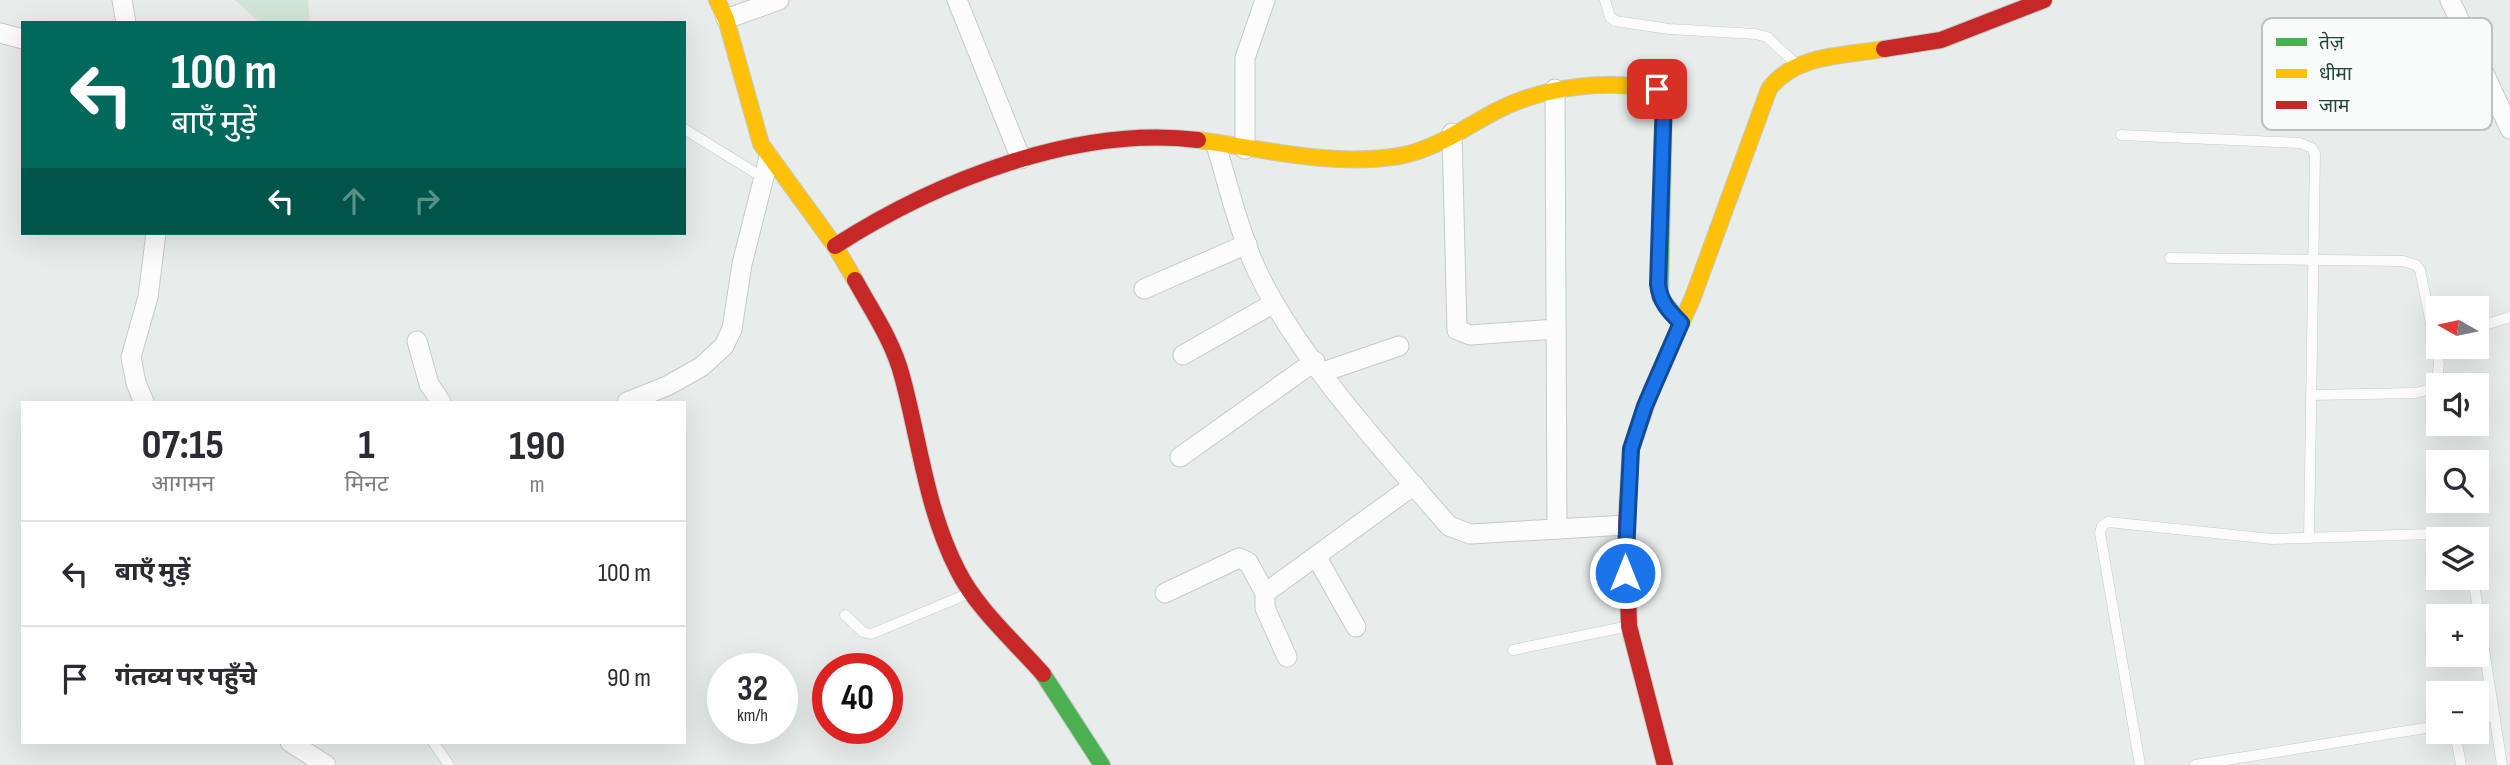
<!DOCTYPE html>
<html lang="hi">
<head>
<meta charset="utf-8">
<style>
	body { margin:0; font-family:"Sofia Sans Condensed","Noto Sans Devanagari",sans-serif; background:#f7f7f7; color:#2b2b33; height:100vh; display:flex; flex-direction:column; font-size:26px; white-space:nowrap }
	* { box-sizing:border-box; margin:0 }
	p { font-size:23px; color:#7c7c81 }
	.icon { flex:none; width:38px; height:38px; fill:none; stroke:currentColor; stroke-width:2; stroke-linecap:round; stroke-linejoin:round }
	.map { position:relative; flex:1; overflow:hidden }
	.side { position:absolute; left:21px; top:401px; width:665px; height:343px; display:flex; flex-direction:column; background:#fff; border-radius:0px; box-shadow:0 7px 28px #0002 }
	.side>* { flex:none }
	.guide { position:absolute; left:21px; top:21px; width:665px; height:214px; border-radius:0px; box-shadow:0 7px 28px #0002; background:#00695c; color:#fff; overflow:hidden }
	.needle { width:46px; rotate:279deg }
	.controls { position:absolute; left:2426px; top:296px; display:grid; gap:14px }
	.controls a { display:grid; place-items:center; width:63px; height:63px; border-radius:0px; background:#fff; box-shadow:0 7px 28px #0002; font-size:35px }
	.speed { position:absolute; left:707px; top:653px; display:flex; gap:14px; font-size:35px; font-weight:700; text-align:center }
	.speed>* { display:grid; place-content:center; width:91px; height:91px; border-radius:50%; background:#fff; box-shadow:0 7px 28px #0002; line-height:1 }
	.speed small { font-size:18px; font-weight:400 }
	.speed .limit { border:10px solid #d22; background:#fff; color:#111 }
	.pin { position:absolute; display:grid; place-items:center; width:60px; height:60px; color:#fff; margin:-30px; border-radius:14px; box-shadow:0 4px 10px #0006 }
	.me { position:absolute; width:77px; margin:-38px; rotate:0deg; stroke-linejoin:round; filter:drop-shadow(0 0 5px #0008) }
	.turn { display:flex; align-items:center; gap:24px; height:147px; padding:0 35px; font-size:32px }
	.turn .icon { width:91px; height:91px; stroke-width:2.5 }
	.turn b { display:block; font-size:49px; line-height:60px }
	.lanes { display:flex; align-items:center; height:66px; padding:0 35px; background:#0003; justify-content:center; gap:35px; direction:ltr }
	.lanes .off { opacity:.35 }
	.eta { display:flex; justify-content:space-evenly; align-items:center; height:119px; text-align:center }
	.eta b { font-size:42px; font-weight:700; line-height:49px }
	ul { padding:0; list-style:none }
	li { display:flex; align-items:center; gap:21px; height:105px; padding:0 35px; border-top:2px solid #e1e1e2 }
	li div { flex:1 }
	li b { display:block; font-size:26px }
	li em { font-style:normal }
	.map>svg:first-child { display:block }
</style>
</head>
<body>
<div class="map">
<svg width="2510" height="765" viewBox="0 0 2510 765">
	<rect width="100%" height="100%" fill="#e8edeb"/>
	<path fill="#d1e6d8" d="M235,0H308L310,23H260Z"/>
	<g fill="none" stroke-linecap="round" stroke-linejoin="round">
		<defs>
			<g id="lane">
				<path d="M1605,0L1610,17L1615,21L1669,29L1756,34L1767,37L1795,63"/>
				<path d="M684,129L764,178"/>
				<path d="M2121,135L2300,143L2312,148L2315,154L2309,538"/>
				<path d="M2170,258L2403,261L2416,265L2420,270L2439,363L2437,383L2428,390L2415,393L2311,395"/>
				<path d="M2478,327L2510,317"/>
				<path d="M2473,578L2502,765"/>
				<path d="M845,615L863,632L871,634L970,593"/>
				<path d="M1513,650L1629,626"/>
				<path d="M2476,720L2493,716"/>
				<path d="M2455,732L2461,765"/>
				<path d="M433,742L449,765"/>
				<path d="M2140,765L2100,533L2102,526L2108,522L2272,539L2431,534L2456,539"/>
				<path d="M2195,765L2438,726"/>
			</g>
			<g id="street">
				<path d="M122,0L126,23"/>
				<path d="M957,0L1021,159"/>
				<path d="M2450,0L2510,129"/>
				<path d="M726,19L779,0"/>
				<path d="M0,33L23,39"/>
				<path d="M1555,89L1557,529"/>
				<path d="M1452,133L1457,330L1470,335L1556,329"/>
				<path d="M1216,145C1228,184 1237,224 1253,262C1292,351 1385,452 1449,526L1470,534L1626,525"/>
				<path d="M1245,149V58L1265,0"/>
				<path d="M1144,289L1247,244"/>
				<path d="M417,341L429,384L441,402"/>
				<path d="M1183,355L1274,303"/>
				<path d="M1323,372L1399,346"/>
				<path d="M144,402L136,383L131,357L148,297L156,233"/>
				<path d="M627,402L667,386L701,367L724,346L732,329L742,264L769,157"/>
				<path d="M1180,457L1315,361"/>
				<path d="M1316,556L1356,627"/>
				<path d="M1165,593L1239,558L1248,562L1265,593"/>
				<path d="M1287,657L1265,608V593L1414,485"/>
				<path d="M290,742L326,765"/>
			</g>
			<g id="fast">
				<path d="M1663,157L1660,297L1681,323"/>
				<path d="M1043,674L1102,765"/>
			</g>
			<g id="slow">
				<path d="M717,0L726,19L761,144L835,246L855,280"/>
				<path d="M1198,140C1264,149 1333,167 1399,156C1434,150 1466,127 1496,111C1542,87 1612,77 1662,92L1664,98L1663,157"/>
				<path d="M1637,432L1651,391L1693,297L1769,89C1795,54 1844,56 1884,49"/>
			</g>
			<g id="jam">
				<path d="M1884,49L1941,40L2044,0"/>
				<path d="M835,246C936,181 1076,125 1198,140"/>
				<path d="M855,280C872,311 893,341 902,376C920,442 926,509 958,571C977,609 1015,642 1043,674"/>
				<path d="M1637,432L1631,449L1626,525L1629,626L1665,765"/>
			</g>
		</defs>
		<use href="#lane" stroke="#c5cac8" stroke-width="11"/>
		<use href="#street" stroke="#c5cac8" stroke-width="21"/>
		<use href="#fast" stroke="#c3cbc8" stroke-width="18"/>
		<use href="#slow" stroke="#c3cbc8" stroke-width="18"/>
		<use href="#jam" stroke="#c3cbc8" stroke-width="18"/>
		<use href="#lane" stroke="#fcfcfc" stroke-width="10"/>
		<use href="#street" stroke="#fcfcfc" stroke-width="19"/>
		<use href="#fast" stroke="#4caf50" stroke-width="16"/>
		<use href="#slow" stroke="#ffc107" stroke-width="16"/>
		<use href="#jam" stroke="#c62828" stroke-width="16"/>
	</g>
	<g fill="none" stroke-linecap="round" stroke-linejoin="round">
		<defs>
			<path id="route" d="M1625,573L1631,449L1645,406L1681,323C1669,311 1660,302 1658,284L1664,97L1657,89"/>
		</defs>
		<use href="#route" stroke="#114b97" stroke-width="18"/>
		<use href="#route" stroke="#1a73e8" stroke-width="12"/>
	</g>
	<rect x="2262" y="18" width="230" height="112" rx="10" fill="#f7fbf9" stroke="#b8c4c0" stroke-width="2"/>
	<rect x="2276" y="38" width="31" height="8" fill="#4caf50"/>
	<rect x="2276" y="69" width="31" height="9" fill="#ffc107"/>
	<rect x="2276" y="101" width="31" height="8" fill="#c62828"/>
	<g font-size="19" fill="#24423a">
		<text x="2319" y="49">तेज़</text>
		<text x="2319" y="80">धीमा</text>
		<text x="2319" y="112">जाम</text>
	</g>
</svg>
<div class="controls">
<a><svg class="needle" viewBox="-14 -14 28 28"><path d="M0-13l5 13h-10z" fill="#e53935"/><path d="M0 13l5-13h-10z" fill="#7c7c81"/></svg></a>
<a><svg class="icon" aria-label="sound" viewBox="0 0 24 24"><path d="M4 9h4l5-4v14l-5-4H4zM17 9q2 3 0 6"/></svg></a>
<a><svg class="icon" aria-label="search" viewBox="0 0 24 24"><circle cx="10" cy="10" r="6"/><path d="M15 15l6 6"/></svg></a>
<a><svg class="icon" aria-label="layers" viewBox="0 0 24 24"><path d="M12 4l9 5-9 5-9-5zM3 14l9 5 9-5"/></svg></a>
<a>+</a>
<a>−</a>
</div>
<div class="speed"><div>32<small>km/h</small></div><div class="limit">40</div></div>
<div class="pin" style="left:1657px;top:89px;background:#d93025"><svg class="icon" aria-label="arrive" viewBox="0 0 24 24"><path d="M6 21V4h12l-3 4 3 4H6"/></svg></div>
<svg class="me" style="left:1625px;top:573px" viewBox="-20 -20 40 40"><circle r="17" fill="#1a73e8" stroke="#fff" stroke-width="3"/><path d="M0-11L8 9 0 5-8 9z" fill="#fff"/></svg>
<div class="guide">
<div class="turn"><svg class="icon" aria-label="left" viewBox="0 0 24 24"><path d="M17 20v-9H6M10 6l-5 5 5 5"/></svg><div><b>100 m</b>बाएँ मुड़ें</div></div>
<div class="lanes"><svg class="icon" aria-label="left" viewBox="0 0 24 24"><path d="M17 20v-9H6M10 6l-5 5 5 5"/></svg><svg class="icon off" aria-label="ahead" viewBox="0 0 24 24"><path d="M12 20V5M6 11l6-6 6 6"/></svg><svg class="icon off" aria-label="right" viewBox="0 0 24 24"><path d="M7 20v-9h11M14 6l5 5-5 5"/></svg></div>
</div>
<section class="side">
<div class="eta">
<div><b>07:15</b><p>आगमन</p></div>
<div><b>1</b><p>मिनट</p></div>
<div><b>190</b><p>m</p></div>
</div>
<ul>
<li><svg class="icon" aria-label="left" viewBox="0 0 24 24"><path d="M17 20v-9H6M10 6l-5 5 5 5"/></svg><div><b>बाएँ मुड़ें</b></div><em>100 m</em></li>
<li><svg class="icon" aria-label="arrive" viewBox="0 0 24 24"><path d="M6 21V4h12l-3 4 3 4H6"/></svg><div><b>गंतव्य पर पहुँचे</b></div><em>90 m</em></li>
</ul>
</section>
</div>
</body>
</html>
